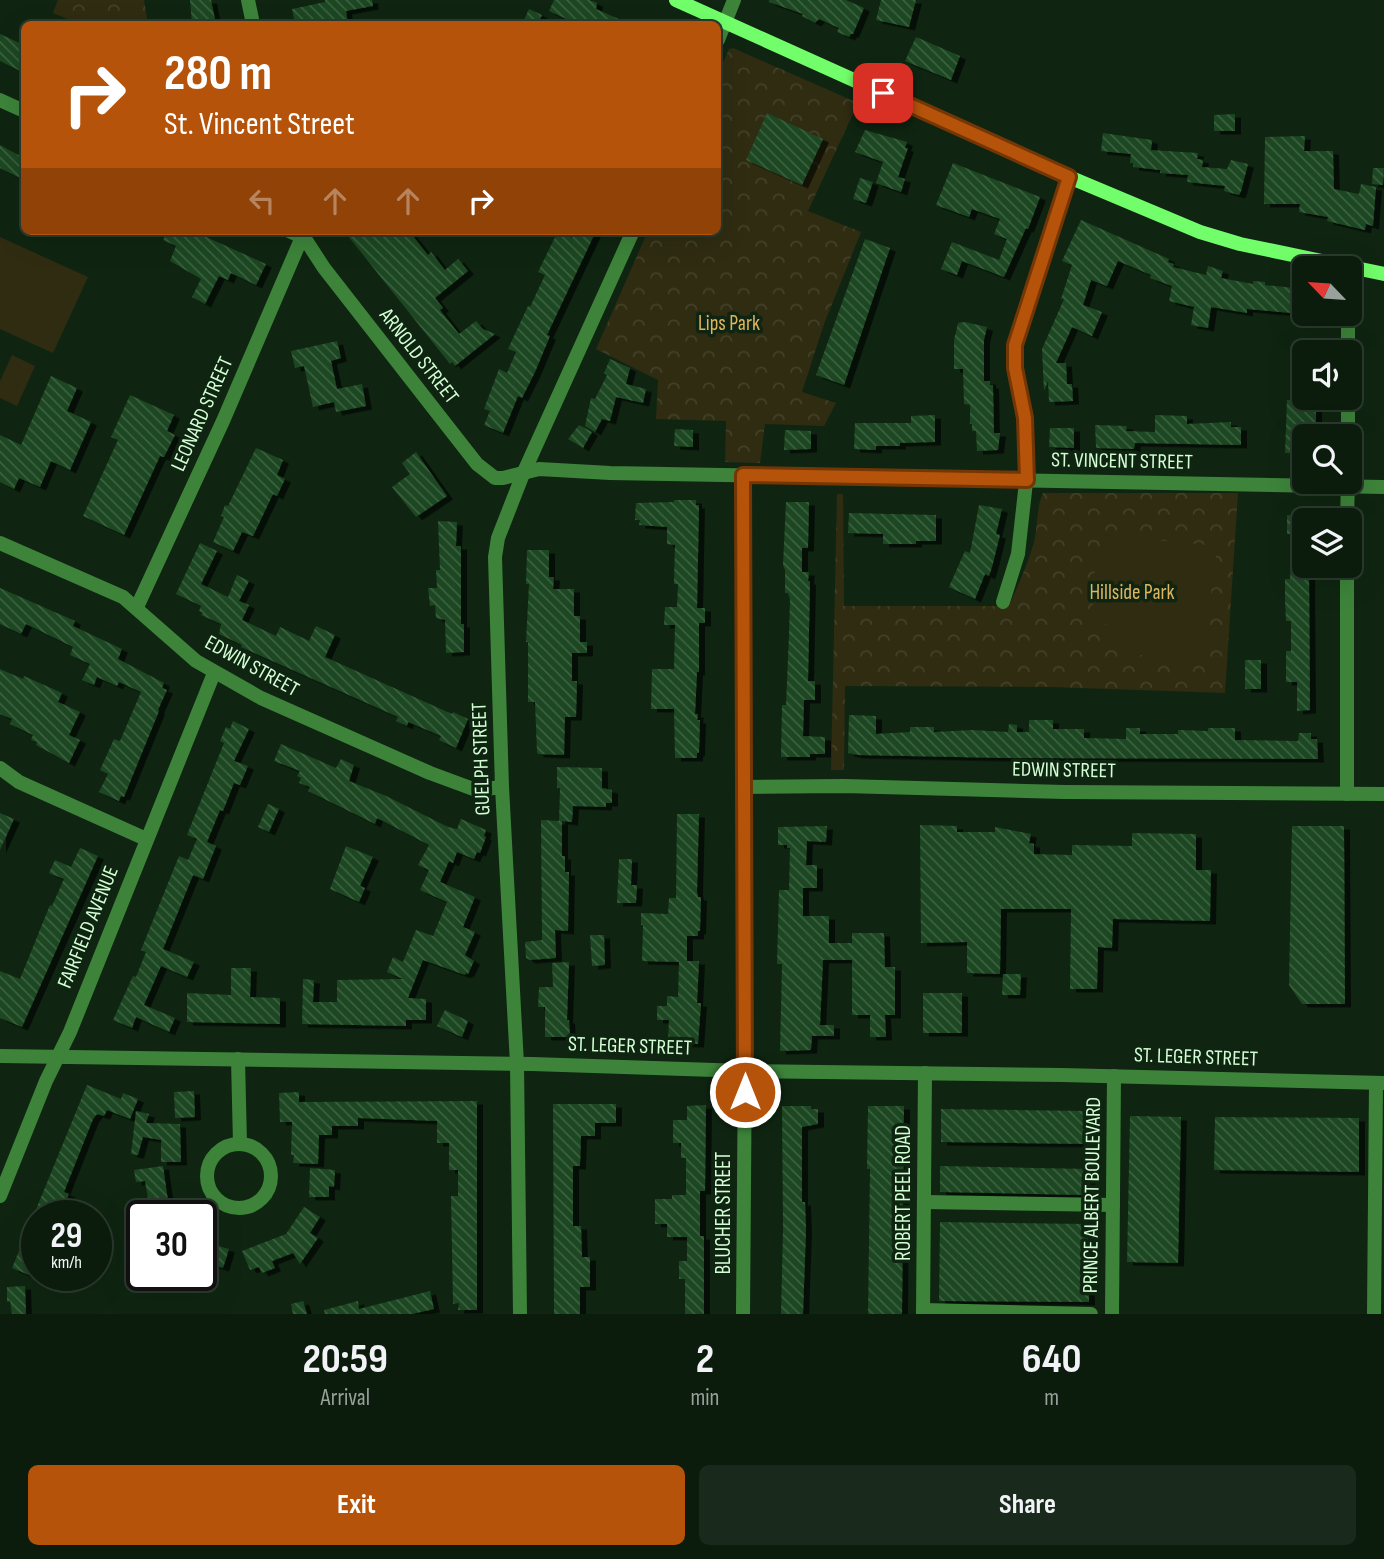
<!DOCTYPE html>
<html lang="en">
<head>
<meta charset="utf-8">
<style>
	body { margin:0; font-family:"Sofia Sans Condensed",sans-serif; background:#19291b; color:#f1f3f6; height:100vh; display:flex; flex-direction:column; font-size:26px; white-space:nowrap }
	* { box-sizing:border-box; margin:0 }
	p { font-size:23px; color:#9aa19d }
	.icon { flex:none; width:38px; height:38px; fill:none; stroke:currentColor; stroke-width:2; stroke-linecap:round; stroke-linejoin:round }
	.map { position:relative; height:1314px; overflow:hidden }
	.drawer { display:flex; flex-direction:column; background:#0b1c0d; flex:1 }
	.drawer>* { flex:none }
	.banner { position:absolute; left:21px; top:21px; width:700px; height:214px; border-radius:10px; box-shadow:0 7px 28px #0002,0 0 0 2px #2b3a2e; background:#b45309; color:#fff; overflow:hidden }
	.needle { width:46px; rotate:295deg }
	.controls { position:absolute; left:1292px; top:256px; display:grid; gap:14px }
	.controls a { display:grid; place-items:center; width:70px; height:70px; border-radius:10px; background:#0b1c0d; box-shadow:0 7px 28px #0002,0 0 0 2px #2b3a2e; font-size:35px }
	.speed { position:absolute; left:21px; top:1200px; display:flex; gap:14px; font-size:35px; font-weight:700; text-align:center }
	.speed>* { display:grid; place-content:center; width:91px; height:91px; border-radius:50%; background:#0b1c0d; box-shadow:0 7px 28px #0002,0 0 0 2px #2b3a2e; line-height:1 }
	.speed small { font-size:18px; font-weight:400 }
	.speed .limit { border:4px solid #111; border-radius:10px; background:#fff; color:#111 }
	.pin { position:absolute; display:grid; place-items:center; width:60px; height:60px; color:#fff; margin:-30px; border-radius:14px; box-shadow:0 4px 10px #0006 }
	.me { position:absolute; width:77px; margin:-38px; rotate:0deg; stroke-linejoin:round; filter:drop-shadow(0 0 5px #0008) }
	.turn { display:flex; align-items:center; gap:24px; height:147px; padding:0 28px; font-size:32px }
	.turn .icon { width:91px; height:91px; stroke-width:2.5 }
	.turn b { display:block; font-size:49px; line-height:60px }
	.lanes { display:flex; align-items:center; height:66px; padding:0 28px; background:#0003; justify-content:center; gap:35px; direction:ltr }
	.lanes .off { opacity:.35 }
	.eta { display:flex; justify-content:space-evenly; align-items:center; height:119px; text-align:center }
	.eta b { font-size:42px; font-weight:700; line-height:49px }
	.action { display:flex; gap:14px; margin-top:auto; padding:14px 28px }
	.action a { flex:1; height:80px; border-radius:10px; background:#b45309; color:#fff; font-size:28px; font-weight:700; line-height:80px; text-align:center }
	.action a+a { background:#19291b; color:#f1f3f6 }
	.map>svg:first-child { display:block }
</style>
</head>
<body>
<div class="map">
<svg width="1384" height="1314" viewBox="0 0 1384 1314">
	<defs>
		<pattern id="forest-crowns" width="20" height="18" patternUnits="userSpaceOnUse" patternTransform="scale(1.75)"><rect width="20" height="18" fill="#2f2c12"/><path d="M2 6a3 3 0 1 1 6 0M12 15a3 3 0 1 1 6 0" fill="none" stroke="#424128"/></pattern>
		<pattern id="building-back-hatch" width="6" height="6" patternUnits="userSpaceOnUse" patternTransform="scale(1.75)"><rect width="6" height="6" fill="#1b4620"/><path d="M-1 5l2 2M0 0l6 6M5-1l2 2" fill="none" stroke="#3b6240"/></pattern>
		<filter id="shadow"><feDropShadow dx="6" dy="3.5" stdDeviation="0" flood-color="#0009"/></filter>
	</defs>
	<rect width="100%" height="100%" fill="#0f2511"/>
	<g fill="url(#forest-crowns)">
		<path d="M58,0H144L148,24H80L53,13Z"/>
		<path d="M733,48L858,103L808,211L861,232L824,324L802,392L836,403L824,426L765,424L760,463L725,462L726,421L656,419L658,380L596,349L648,231H718V74L729,49Z"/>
		<path d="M1043,493H1238L1225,693L1051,687L845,686L844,770H831L837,494H843L844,606H1009C1018,585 1028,564 1034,542C1038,526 1036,508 1043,493Z"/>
	</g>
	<g fill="#2f2c12">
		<path d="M0,237L88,277L53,353L0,329Z"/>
		<path d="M12,355L35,366L17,406L0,398V381Z"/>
		<path d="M1103,535L1217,546L1202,665L1124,652L1089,598Z"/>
	</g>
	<g fill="url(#building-back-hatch)" filter="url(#shadow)">
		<path d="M190,0H211L216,24H192Z"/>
		<path d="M325,0H372L373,6L346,11L348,24H295L292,9L325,2Z"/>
		<path d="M554,0H589L597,3L596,9L630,24H569L571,21L549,11Z"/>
		<path d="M769,0H846L864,8L853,34H851L849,37L837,32L839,28L819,19L815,23L802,16L803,14L769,2Z"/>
		<path d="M881,0H916L909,27L876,20Z"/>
		<path d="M529,9L542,15L538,24H522Z"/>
		<path d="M0,34L24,45V62L20,71L0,61Z"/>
		<path d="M916,37L960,56L951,80L905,61Z"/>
		<path d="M767,113L823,139L802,185L746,160Z"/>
		<path d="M1235,114V131H1214V115Z"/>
		<path d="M865,130L907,142L905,148H908L898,177L905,179L901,192L876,183L883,162L855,152Z"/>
		<path d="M1103,133L1152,140L1151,150L1198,153L1197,159L1203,160L1202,167L1227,169L1231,160L1248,164L1241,191L1239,195L1224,191L1225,186L1187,182L1188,175L1160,173V170L1133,167V163H1130L1131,154L1101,151Z"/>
		<path d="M1305,136L1304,151H1333L1334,189L1359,194L1361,184L1376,187L1373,226L1366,224L1365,230L1327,221L1328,217L1299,212L1300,204H1264L1265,137Z"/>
		<path d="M0,145L24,158V180L0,168Z"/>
		<path d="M953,163L1040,197L1028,229L1026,228L1004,277L962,261L957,275L941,269L952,242L999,260L1007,239L994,234L1000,219L972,209L969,217L936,205Z"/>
		<path d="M1373,168H1384L1383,185L1372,184Z"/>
		<path d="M860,178L873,182L866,203L853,199Z"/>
		<path d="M1081,220L1169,259L1168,262L1174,264L1173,267L1206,275L1208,266L1223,271L1221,278L1253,284V281L1265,282V285L1295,288L1292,313L1247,309V313L1211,307L1208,328L1191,325L1194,307L1169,301L1172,286L1150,278L1151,275L1118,261L1107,286L1091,280L1083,305L1102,312L1092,336L1072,327L1056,363H1066L1067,384H1072L1073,401L1049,402L1048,381L1044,391L1042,349L1064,299H1061L1072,265L1062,261Z"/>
		<path d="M168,231H193L266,264L256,285L231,273L228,280L219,276L205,304L192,297L201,279L170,261L176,246L163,240Z"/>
		<path d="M344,231H409L428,255L431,252L445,270L458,259L468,271L435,298L443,308L440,310L459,334L476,321L483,329L495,334L455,366L452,362L450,364Z"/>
		<path d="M558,231L572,238L575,231H596L547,335L550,336L535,372L522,398L518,396L503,433L484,425L490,411L484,409L499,369L507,373L516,352L508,349L528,306L530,307L545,275L538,272Z"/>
		<path d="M865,239L890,248L844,385L816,375Z"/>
		<path d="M965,322L987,327L984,340V381H990V385H993L994,433H1000L998,450L977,451L976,431H972V424H970V405L964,404L963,369H954V340L958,323Z"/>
		<path d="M337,341L341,358L331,361L337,389L362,384L366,406L336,412L334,402L313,407L304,366L295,368L291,351Z"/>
		<path d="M610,359L630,368L626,384L646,389L643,403L616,397L610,421L602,419L595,432L585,426L591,398L595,399L607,375L604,373Z"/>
		<path d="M51,376L77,388L67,411L91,422L70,470L51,461L40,487L19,478L14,489L0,482V435L21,445Z"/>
		<path d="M130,395L174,415L167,431L175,435L164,457L160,456L124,535L83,516L118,440L111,437Z"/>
		<path d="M1287,400H1316V436H1304V454L1285,453Z"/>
		<path d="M935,415V442L900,443V446H876V450L854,449L855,423H911V416Z"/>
		<path d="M1155,415L1187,416V424L1231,422V427H1241V445L1135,443L1134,449L1096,448L1095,425L1127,426L1126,431L1155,432Z"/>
		<path d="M579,425L592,432L583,448L568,439Z"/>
		<path d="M1050,428H1074V448L1049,447Z"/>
		<path d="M675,429L693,430V447L674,446Z"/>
		<path d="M785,430L811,431V449L784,450Z"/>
		<path d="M256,448L283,460L277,475L285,479L277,496L273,494L253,536L242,532L233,551L213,542L224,517L221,516L225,505L228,506Z"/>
		<path d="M416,452L447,496L416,517L392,487L410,474L402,463Z"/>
		<path d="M674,500H696V505H699L697,608H705V623H699V672H697L695,714H698L697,720H700L699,753H697V758H675L674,709H651L652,669H674L675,625H664L665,607H677L678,584H674L675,545L667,544V527L639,525L640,520H635L636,503L674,502Z"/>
		<path d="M786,502H809L808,548H802V572H809L808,581H810L808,681H815V700H804L803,736L825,737V754H810V757H781L782,705H786L789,634L790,599L788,593H785V570L783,565Z"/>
		<path d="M979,505L1002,509L996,534L1000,535L992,567L989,576L985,574L975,599L949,587L965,551L970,553Z"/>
		<path d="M849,513L936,515V541H916V544H883V534L848,533Z"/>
		<path d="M1287,515L1304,516V572H1309L1310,710L1297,711V682H1286V651H1291V621H1286L1285,599V579H1290L1292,534H1287Z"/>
		<path d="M438,521L457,522L456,546H461V624H464V652L446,653L445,620L436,618L435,605L430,606L428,588H437L436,570H440Z"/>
		<path d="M200,543L217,551L201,584L228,597L237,575L249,581L239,601L249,605L242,620L276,636L280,627L309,641L316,626L335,635L325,657L452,714L453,712L468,719L456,748L439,740L441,736L408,722L407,726L396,721L398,717L241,647L242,645L219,634L221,624L201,615L203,613L199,611L201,606L176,594Z"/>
		<path d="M527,550H549V577H554L553,589H574V616H580V642H587V653H572V681H577L576,717H565L564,755L538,754L537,752L535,702H528V642H526L529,584H526Z"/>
		<path d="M0,588L75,621L73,626L122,649L118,659L164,683L162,688L167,690L158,710L159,711L124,797L121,796L119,801L99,792L108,774L100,770L114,739L120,741L141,692L119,682L117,686L97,677L94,685L82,680L90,664L70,655L73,647L26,624L21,634L0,624Z"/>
		<rect x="1245" y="660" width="16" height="29"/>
		<path d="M0,669L23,679L24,676L62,693L58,702L80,712L69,735L80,740L69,763L36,745L37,742L31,740L33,735L10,724L12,719L0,714Z"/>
		<path d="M849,715L876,716V734L910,732V727H934V732L972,730L1008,732L1009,724L1017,725V732H1029V720H1053V729H1084V738L1126,739V728H1140V734H1178V730L1208,731V728H1235V740L1298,741L1299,733H1311V739H1317L1318,759L1005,758L858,755L848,753Z"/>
		<path d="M233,721L249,729L234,761L248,766L240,785L234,783L223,811L220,810L207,842L216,846L203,879L193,875L163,949L194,962L187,977L161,966L144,1005L175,1018L169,1032L136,1017L132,1028L113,1020L133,976L136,977L146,952L141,950L179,856L188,860L197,839L187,835L224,743L220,741L226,727L230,729Z"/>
		<path d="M281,744L336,768L341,759L354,765L349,781L386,796L448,827L457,829L461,819L486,830L484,836L486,837L480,853L477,852L474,859L457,852L453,863L449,861L440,882L475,897L463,927L475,932L465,955L474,961L468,974L466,973L465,975L423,960L408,998L426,999V1020H406V1026L302,1024L303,979L314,980L313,1002H337V980L403,979L387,972L393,957L403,962L416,930L433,936L447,902L420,890L429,870L418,865L429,845L377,818L375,824L308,791L310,787L299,783L301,778L297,776L300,771L274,761Z"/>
		<path d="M557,767L602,768V788L612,790V803H606V807L573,806L572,822L562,821V856H565V872H569L568,931L555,930L556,958L530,960L526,958L525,942L542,940L541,820L559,821L560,788H557Z"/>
		<path d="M268,804L279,809L269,832L258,827Z"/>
		<path d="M0,813L14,819L0,850Z"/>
		<path d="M677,814H699L697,892L698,897H701L700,931H698V936H687V961H699L697,1003H701L698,1044L677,1043V1039H668L669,1020H657V1006H667V996L678,997L679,962L642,961L643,925H641V913L668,914L669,898H676Z"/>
		<path d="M920,825L957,826V832H995V827L1031,834L1029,843L1034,844V854L1072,855V845L1132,846V833L1196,834V870H1211L1210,921L1113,919L1112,948L1098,947L1097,989H1070L1071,909H1001L1000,974L967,973V942L921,943Z"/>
		<path d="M827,826L826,842L807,841L806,865H817V888H803V916H829V943H852V933H884L885,967H895V1015H885L886,1037H870V1015H852V960H823L820,1025H834V1036H812L811,1050L780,1051L782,964H777L779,890H789L790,848H787V845H778V827Z"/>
		<path d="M1292,826H1344L1345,1004H1302L1289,985Z"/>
		<path d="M346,846L373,857L360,886L365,888L359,902L330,889Z"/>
		<path d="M80,848L98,856L22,1027L0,1018V971L20,979L50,905L52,906L64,879L49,873L55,860L71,867Z"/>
		<path d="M619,859H632L631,885H637L636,903H617Z"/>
		<path d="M590,935H604L605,965L592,966Z"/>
		<path d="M569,962L567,1020H569L570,1037H545V1007H538L539,987H553L552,963Z"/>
		<path d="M231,968H251L250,997L280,998V1024L187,1022V993L231,995Z"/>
		<path d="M1003,974H1021L1020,995H1002Z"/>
		<rect x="923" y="993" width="39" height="40"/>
		<path d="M445,1010L468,1021L462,1037L437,1026Z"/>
		<path d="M87,1085L121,1099L123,1093L138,1099L130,1119L107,1110L104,1116L97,1114L93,1119L64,1192L69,1194L60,1216H37V1271L31,1269L29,1275L12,1268Z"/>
		<path d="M194,1091L195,1117L175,1118L174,1092Z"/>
		<path d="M299,1092V1102L477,1101V1310H458L459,1303L453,1304L451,1196H458V1170H449V1143H437V1121L358,1118V1126H332V1135H319L318,1164L293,1163L294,1155H291L292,1122H280L279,1093Z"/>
		<path d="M553,1104H616V1123H595V1136H581L580,1166H573V1226H581L582,1257H590V1287H580V1314H554Z"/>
		<path d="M706,1105L705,1191H700V1236H704V1314H685V1279H679V1261H687V1237H667V1224H655V1199H672V1195H686V1158H681V1143H673V1120H687V1106Z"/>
		<path d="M782,1106H811V1109H818V1124L802,1127V1202H805L806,1230L803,1314H781L783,1229Z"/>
		<path d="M868,1106H904L902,1314H868L870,1169H867Z"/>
		<path d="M941,1109L1091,1111L1090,1144L941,1142Z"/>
		<path d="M136,1111L149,1114L146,1123L180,1124L181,1162H161V1140L143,1137L138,1155L131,1154Z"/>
		<path d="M1130,1116L1181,1117L1178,1263L1127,1262Z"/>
		<path d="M1215,1117L1359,1118V1172L1214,1170Z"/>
		<path d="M163,1166L169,1208L177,1216H151L145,1181L136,1182L134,1170Z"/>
		<path d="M940,1166L1090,1169L1089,1195L940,1192Z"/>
		<path d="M310,1168L335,1170L334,1187L329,1186V1197H309Z"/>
		<path d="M304,1207L320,1217L310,1233L318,1238L300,1264L293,1253L272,1261L275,1268L262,1273L259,1267L250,1270L242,1251L286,1234Z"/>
		<path d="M940,1222L1088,1224L1089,1302L939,1301Z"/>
		<path d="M201,1241L229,1249L223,1268L201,1261Z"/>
		<path d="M25,1286L26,1314H12L10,1301L7,1302V1287Z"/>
		<path d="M430,1291L434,1309L412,1314H325L324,1310L358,1301L359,1309Z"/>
		<path d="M303,1301L307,1314H293L291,1304Z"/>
	</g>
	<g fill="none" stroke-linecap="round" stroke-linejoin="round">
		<g stroke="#3d843a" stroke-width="14">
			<path d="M248,0L253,24"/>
			<path d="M718,40L734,0"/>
			<path d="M0,100L24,111"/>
			<path d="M300,231L324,268L441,418L477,464L495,478H503L539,469L610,473L1384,487"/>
			<path d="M1348,352V313"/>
			<path d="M1348,436V397"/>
			<path d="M743,475L745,1052L743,1314"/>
			<path d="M1347,520L1348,481"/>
			<path d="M0,543L123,597L196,661L261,698L430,773L476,790L502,787"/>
			<path d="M1003,602L1018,554L1028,464L1025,418L1015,368V345L1069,177"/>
			<path d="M137,607L223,421L302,237L289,231"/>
			<path d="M0,768L19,782L146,839"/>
			<path d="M744,787L844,786L1065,792L1384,794"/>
			<path d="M1347,794V565"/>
			<path d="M0,1056L532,1064L745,1071L1062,1075L1384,1083"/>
			<path d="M238,1059L240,1144"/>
			<circle cx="239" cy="1176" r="32"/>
			<path d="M0,1196L46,1081L70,1032L214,673"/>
			<path d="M924,1202L1113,1205"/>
			<path d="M923,1310L1091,1314"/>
			<path d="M520,1314L517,1064L502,787L495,557L498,538L523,474L633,231"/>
			<path d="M923,1314L925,1073"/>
			<path d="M1112,1314L1114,1076"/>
			<path d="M1374,1314L1376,1083"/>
		</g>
		<path stroke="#72fe6a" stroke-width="14" d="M676,0L1069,177L1200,232L1240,244L1384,274"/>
	</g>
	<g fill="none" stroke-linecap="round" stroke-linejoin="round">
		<defs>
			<path id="route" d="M745,1092L743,475L1027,480L1025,418L1015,368V345L1069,177L883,93"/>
		</defs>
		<use href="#route" stroke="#753606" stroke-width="18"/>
		<use href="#route" stroke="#b45309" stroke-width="12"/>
	</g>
	<g text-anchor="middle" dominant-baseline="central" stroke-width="7" stroke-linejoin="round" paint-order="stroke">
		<g font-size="21" fill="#dfb55e" stroke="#0f2511">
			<text x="729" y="323">Lips Park</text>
			<text x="1132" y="592">Hillside Park</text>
		</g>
		<g font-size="21" fill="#d3ffd5" stroke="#0f2511">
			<text transform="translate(419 356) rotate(52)">ARNOLD STREET</text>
			<text transform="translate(202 414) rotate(-66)">LEONARD STREET</text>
			<text transform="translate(1122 461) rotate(1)">ST. VINCENT STREET</text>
			<text transform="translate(252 666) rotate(29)">EDWIN STREET</text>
			<text transform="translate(481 759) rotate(-92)">GUELPH STREET</text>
			<text transform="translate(1064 770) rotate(1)">EDWIN STREET</text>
			<text transform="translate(88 927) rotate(-68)">FAIRFIELD AVENUE</text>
			<text transform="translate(630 1046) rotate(2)">ST. LEGER STREET</text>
			<text transform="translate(1196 1057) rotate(2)">ST. LEGER STREET</text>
			<text transform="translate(903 1193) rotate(-90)">ROBERT PEEL ROAD</text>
			<text transform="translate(1092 1195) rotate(-89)">PRINCE ALBERT BOULEVARD</text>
			<text transform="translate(723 1213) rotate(-90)">BLUCHER STREET</text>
		</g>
	</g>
</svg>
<div class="controls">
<a><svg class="needle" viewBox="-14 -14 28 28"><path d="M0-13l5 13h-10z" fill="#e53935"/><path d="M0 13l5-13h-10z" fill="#9aa19d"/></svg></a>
<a><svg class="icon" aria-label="sound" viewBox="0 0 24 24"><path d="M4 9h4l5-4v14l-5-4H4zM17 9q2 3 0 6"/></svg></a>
<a><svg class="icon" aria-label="search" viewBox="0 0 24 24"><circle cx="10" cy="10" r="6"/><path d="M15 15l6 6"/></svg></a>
<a><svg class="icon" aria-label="layers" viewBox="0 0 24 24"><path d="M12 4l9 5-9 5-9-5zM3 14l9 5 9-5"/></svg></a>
</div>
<div class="speed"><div>29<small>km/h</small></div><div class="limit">30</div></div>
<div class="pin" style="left:883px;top:93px;background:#d93025"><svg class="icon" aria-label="arrive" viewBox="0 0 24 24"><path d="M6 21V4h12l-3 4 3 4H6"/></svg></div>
<svg class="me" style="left:745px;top:1092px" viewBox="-20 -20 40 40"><circle r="17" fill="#b45309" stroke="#fff" stroke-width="3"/><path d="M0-11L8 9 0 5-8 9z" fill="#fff"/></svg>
<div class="banner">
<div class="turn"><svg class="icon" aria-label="right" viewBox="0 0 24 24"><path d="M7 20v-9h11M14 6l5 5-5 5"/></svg><div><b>280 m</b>St. Vincent Street</div></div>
<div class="lanes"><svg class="icon off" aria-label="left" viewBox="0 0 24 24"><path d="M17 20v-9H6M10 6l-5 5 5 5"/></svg><svg class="icon off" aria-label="ahead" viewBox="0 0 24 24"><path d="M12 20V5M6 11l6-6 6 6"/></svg><svg class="icon off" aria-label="ahead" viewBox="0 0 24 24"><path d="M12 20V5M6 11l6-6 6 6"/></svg><svg class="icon" aria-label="right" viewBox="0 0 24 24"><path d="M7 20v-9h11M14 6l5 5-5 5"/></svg></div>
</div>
</div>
<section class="drawer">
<div class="eta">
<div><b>20:59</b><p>Arrival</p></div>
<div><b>2</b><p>min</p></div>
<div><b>640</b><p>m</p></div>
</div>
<div class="action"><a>Exit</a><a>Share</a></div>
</section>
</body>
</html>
